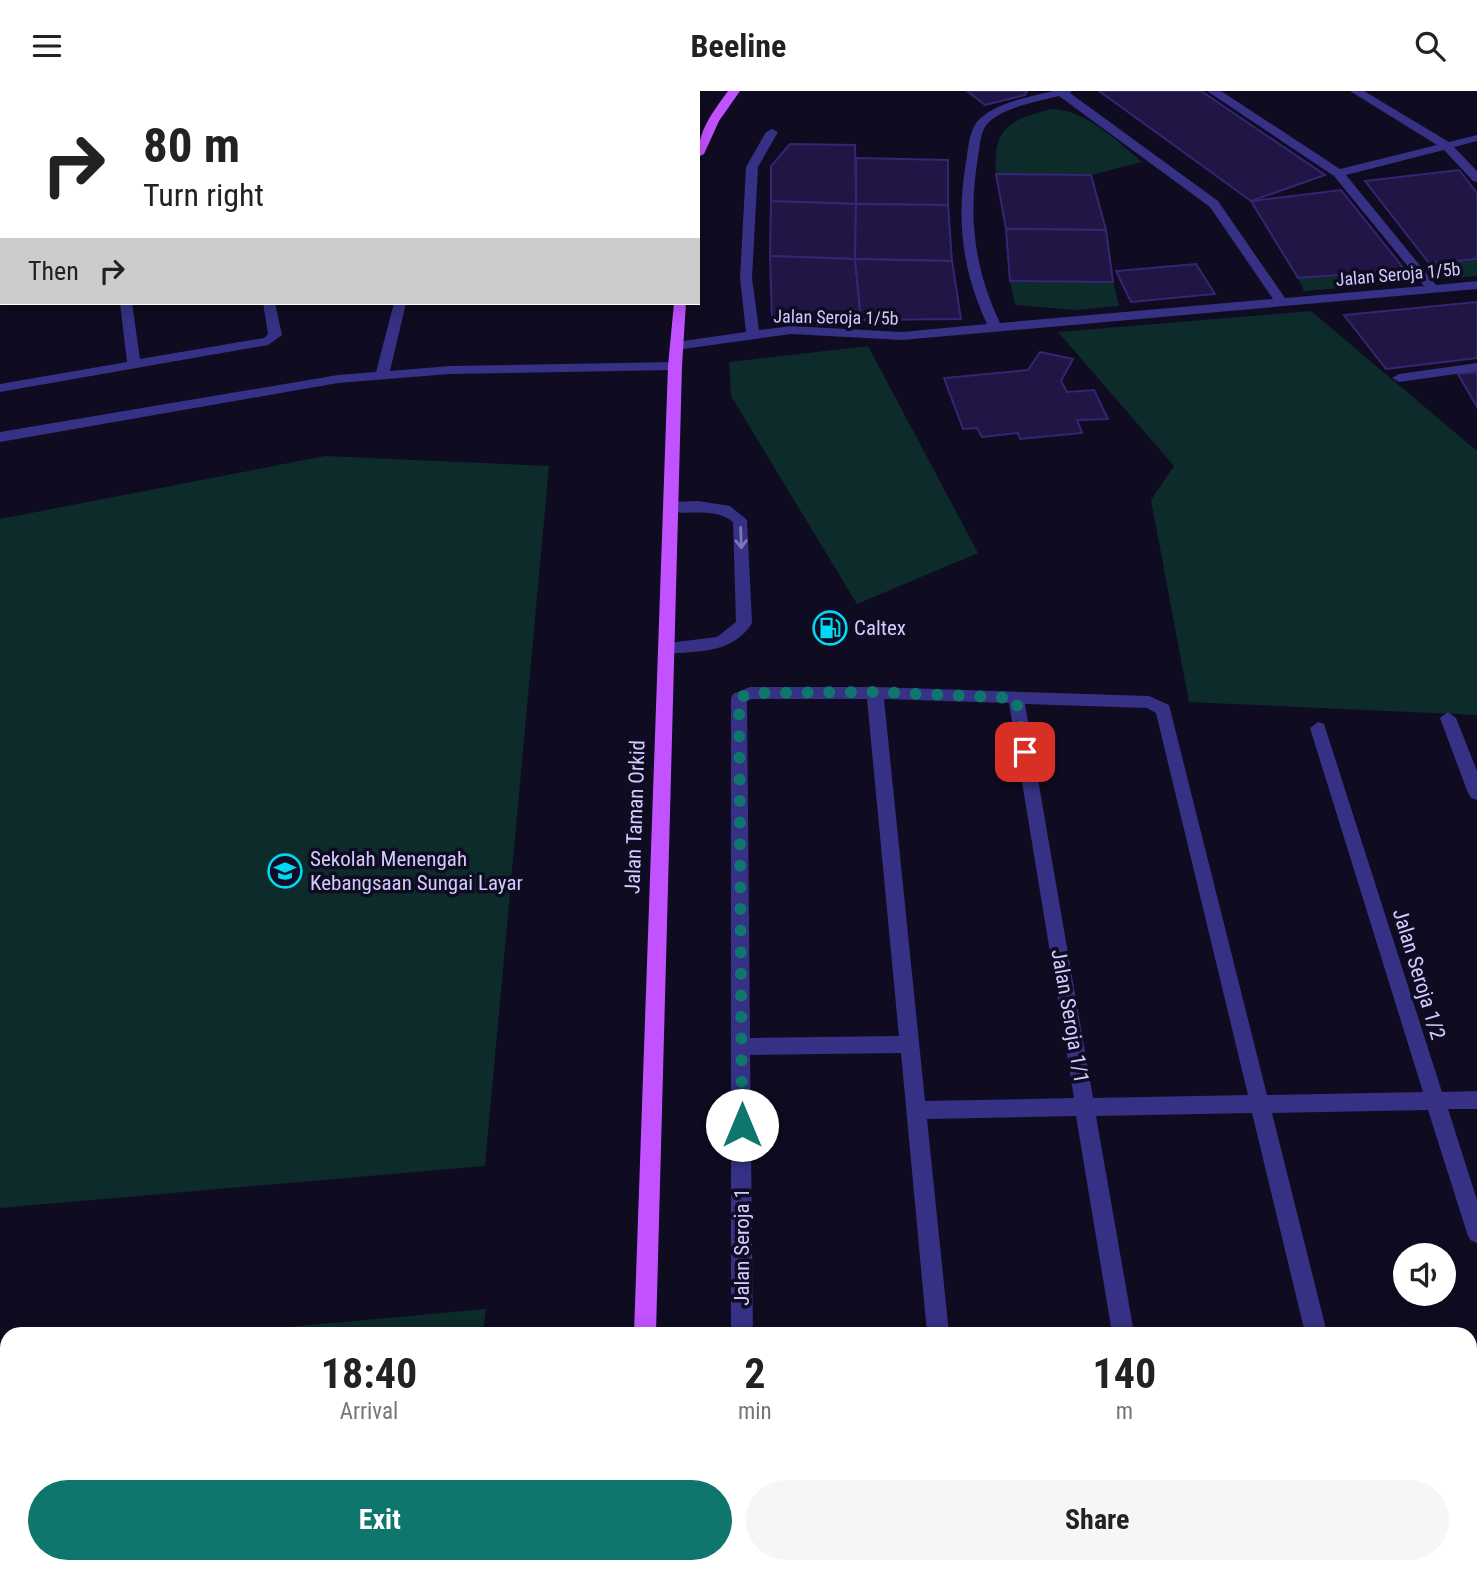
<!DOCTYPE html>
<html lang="en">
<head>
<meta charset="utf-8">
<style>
	body { margin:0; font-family:"Roboto Condensed",sans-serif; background:#f6f6f6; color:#222; height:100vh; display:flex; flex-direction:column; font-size:26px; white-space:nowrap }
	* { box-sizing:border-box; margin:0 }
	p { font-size:23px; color:#767676 }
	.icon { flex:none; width:38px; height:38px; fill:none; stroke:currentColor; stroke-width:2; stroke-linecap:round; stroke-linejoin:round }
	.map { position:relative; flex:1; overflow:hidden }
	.drawer { position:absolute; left:0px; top:1236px; width:1477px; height:247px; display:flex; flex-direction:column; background:#fff; border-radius:21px 21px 0 0; box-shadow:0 4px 18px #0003 }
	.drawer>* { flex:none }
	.top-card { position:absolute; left:0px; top:0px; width:700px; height:214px; box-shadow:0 4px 18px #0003; background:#fff; color:#222; overflow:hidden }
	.tools { position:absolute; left:1393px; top:1152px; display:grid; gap:14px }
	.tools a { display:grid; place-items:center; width:63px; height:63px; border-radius:50%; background:#fff; box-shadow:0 4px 18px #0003; font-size:35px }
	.pin { position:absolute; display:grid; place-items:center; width:60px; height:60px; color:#fff; margin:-30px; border-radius:14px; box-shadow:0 4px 10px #0006 }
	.me { position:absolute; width:77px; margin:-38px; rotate:0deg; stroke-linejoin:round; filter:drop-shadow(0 0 5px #0008) }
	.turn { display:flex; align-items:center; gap:24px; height:147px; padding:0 28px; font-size:32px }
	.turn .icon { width:91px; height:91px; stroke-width:2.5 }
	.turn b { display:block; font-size:49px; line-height:60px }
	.then { display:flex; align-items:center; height:66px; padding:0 28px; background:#0003; gap:14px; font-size:26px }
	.eta { display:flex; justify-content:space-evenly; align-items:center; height:119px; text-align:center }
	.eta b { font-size:42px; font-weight:700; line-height:49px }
	.action { display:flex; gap:14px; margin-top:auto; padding:14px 28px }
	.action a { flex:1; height:80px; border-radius:42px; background:#0f766e; color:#fff; font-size:28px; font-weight:700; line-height:80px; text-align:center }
	.action a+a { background:#f6f6f6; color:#222 }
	header { display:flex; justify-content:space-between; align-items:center; height:91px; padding:0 28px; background:#fff; font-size:32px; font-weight:700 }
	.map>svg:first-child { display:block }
</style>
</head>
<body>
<header><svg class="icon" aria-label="menu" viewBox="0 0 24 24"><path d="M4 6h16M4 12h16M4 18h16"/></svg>Beeline<svg class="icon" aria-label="search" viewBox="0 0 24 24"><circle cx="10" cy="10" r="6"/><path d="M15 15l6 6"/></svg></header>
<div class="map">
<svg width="1477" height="1482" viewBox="0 0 1477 1482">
	<rect width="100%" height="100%" fill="#0f0b21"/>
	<g fill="#0d2b2b">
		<path d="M1052,18C1085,18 1118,51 1142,71L1091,84L996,83C993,36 1009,29 1052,18Z"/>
		<path d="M1477,168V185L1451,187L1429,172Z"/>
		<path d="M1405,179L1411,191L1304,200L1298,187Z"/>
		<path d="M1010,190L1113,191L1119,215L1074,219L1015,214Z"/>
		<path d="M1311,220L1477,360V624L1189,611L1151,409L1174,375L1058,241Z"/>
		<path d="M868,255L978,462L857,513L731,305L729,271Z"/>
		<path d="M325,365L549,375L485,1075L0,1117V428Z"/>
		<path d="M486,1218L483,1242H222Z"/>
		<path d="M7,1262V1475H456L455,1482H0V1263Z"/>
	</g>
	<g fill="#201544" stroke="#362572" stroke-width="2">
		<path d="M967,0H1027L1025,4L985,14Z"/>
		<path d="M1099,0H1201L1325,84L1251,110Z"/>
		<path d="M790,53L855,54L856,113L771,110V75Z"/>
		<path d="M856,67L948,69V114L856,113Z"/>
		<path d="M1459,79L1477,102V168L1429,172L1365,90Z"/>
		<path d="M996,83L1091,84L1106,139L1006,138Z"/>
		<path d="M1341,99L1405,179L1298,187L1251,110Z"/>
		<path d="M771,110L856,113L855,168L770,165Z"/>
		<path d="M856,113L948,114L952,170L855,168Z"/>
		<path d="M1006,138L1106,139L1113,191L1010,190Z"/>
		<path d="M770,165L855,168L861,229H772Z"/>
		<path d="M855,168L952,170L961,228L861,229Z"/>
		<path d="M1196,173L1215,203L1131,211L1116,180Z"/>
		<path d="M1477,211V267L1386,278L1344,224Z"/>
		<path d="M1040,261L1073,268L1061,290L1067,301L1094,299L1108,328L1077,329L1082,342L1020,348L1018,342L982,346L977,337L963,338L944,287L1028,279Z"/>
		<path d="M1477,281V316L1458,283Z"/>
	</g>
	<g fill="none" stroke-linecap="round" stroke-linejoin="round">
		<g fill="#363184" fill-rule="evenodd">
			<path d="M0,0H12L0,4Z"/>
			<path d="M476,0H488L476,2Z"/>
			<path d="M1053,0H1072L1070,2L1218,110L1285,207L1424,195L1334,85L1207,0H1221L1340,78L1437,54L1350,0H1364L1449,51L1477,44V50L1454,56L1477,80V91L1473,90L1444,59L1346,84L1436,194L1477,190V198L902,249L791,243L676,259L669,255L676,251L746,241L740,187L746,76L766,41L772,38L778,41L758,76L752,187L759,239L791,235L902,241L987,233C961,177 956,126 967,65C969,52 970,35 982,26C1001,10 1030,6 1053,0ZM1059,5L1210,116L1273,208L1000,232C974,177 968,126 978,66C980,55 980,39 989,31C1007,15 1037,11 1059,5Z"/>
			<rect x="0" y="59" width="2" height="6"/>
			<rect x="0" y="122" width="2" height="8"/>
			<path d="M120,212H132L140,268L264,247L268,243L263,212H275L282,244L268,254L0,301V293L127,271Z"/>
			<path d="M394,212H406L390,280L450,275L675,271L682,275L675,279L450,283L338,292L0,351V341L338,284L376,281Z"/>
			<path d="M1477,272V280L1399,291L1392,287L1399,283Z"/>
			<path d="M698,410L730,415L747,429L752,532C733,563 698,560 666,563L658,557L660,553L717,546L736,531L733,431C711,413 675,429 663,416L670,411Z"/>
			<path d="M750,596H875L1149,605L1169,614L1267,1004L1423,1001L1310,637L1318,631L1324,633L1442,1001L1477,1000V1018H1448L1477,1109V1152L1470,1149L1467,1142L1428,1019L1272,1022L1327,1242H1305L1252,1022L1096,1025L1134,1242H1112L1076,1025L927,1028L949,1242H927L901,962L750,964L753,1242H731V607L733,603ZM752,608H867L899,945L750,947L747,610ZM884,608L1009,612L1074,1007L925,1010ZM1025,613L1147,617L1156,622L1248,1004L1093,1007Z"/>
			<path d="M1448,621L1456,627L1477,680V709L1471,707L1468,702L1440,627Z"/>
			<rect x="731" y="1475" width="24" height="7"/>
			<path d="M948,1475H972L973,1482H949Z"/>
			<path d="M1150,1475H1174L1175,1482H1151Z"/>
			<path d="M1361,1475H1385L1387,1482H1363Z"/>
		</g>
		<g fill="#c252ff" fill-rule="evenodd">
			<path d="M728,0H740L719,30L704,63L698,66C698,39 713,21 728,0Z"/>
			<path d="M674,212H686L682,275L656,1242H634L668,275Z"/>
			<rect x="626" y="1475" width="24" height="7"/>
		</g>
	</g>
	<defs><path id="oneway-shaft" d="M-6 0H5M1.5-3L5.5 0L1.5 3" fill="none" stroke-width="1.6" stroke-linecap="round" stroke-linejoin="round" transform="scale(1.75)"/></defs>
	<use stroke="#7c76bb" href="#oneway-shaft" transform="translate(741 447) rotate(88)"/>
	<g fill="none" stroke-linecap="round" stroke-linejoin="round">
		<path stroke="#0f766e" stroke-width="12" stroke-dasharray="0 21.6" d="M742,1034L739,607L750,602L875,601L1016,607L1025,661"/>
	</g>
	<defs>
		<symbol id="fuel-ring" viewBox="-11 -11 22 22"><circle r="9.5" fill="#0f0b21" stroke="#00d8f6" stroke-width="1.5"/><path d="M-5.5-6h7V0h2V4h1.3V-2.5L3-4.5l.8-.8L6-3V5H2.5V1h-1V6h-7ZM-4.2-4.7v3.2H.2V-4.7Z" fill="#00d8f6"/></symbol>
		<symbol id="school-ring" viewBox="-11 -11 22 22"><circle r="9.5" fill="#0f0b21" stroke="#00d8f6" stroke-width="1.5"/><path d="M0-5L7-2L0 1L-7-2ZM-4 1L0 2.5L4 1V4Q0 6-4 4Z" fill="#00d8f6"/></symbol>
	</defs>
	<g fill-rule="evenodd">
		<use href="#fuel-ring" x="811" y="518" width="38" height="38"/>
		<use href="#school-ring" x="266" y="761" width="38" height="38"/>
	</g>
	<g text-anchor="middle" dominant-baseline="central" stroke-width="7" stroke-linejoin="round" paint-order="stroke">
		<g font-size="18" fill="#d2cbff" stroke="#0f0b21">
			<text transform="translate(1398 183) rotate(-5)">Jalan Seroja 1/5b</text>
			<text transform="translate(836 226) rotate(1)">Jalan Seroja 1/5b</text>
		</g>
		<g font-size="21" fill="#d2cbff" stroke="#0f0b21" text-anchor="start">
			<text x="854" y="537">Caltex</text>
			<text x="310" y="768">Sekolah Menengah<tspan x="310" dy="24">Kebangsaan Sungai Layar</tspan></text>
		</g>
		<g font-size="21" fill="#d2cbff" stroke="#0f0b21">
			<text transform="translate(635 726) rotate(-88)">Jalan Taman Orkid</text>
			<text transform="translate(1419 883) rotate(73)">Jalan Seroja 1/2</text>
			<text transform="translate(1070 925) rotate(80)">Jalan Seroja 1/1</text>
			<text transform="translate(742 1156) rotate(-90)">Jalan Seroja 1</text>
		</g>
	</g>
</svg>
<div class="tools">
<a><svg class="icon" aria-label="sound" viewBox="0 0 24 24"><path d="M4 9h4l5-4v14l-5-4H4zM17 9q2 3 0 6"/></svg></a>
</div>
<div class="pin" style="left:1025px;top:661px;background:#d93025"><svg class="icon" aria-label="arrive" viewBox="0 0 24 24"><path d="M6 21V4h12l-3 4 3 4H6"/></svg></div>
<svg class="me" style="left:742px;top:1034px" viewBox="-20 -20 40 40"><circle r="19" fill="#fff"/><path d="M0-13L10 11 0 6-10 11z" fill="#0f766e"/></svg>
<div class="top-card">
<div class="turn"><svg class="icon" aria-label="right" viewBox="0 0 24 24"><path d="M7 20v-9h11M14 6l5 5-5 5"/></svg><div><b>80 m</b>Turn right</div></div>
<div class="then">Then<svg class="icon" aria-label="right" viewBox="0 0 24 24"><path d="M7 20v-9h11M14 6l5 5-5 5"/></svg></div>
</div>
<section class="drawer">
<div class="eta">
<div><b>18:40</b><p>Arrival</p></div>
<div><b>2</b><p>min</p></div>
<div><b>140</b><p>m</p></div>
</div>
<div class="action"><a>Exit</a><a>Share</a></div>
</section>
</div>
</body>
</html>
